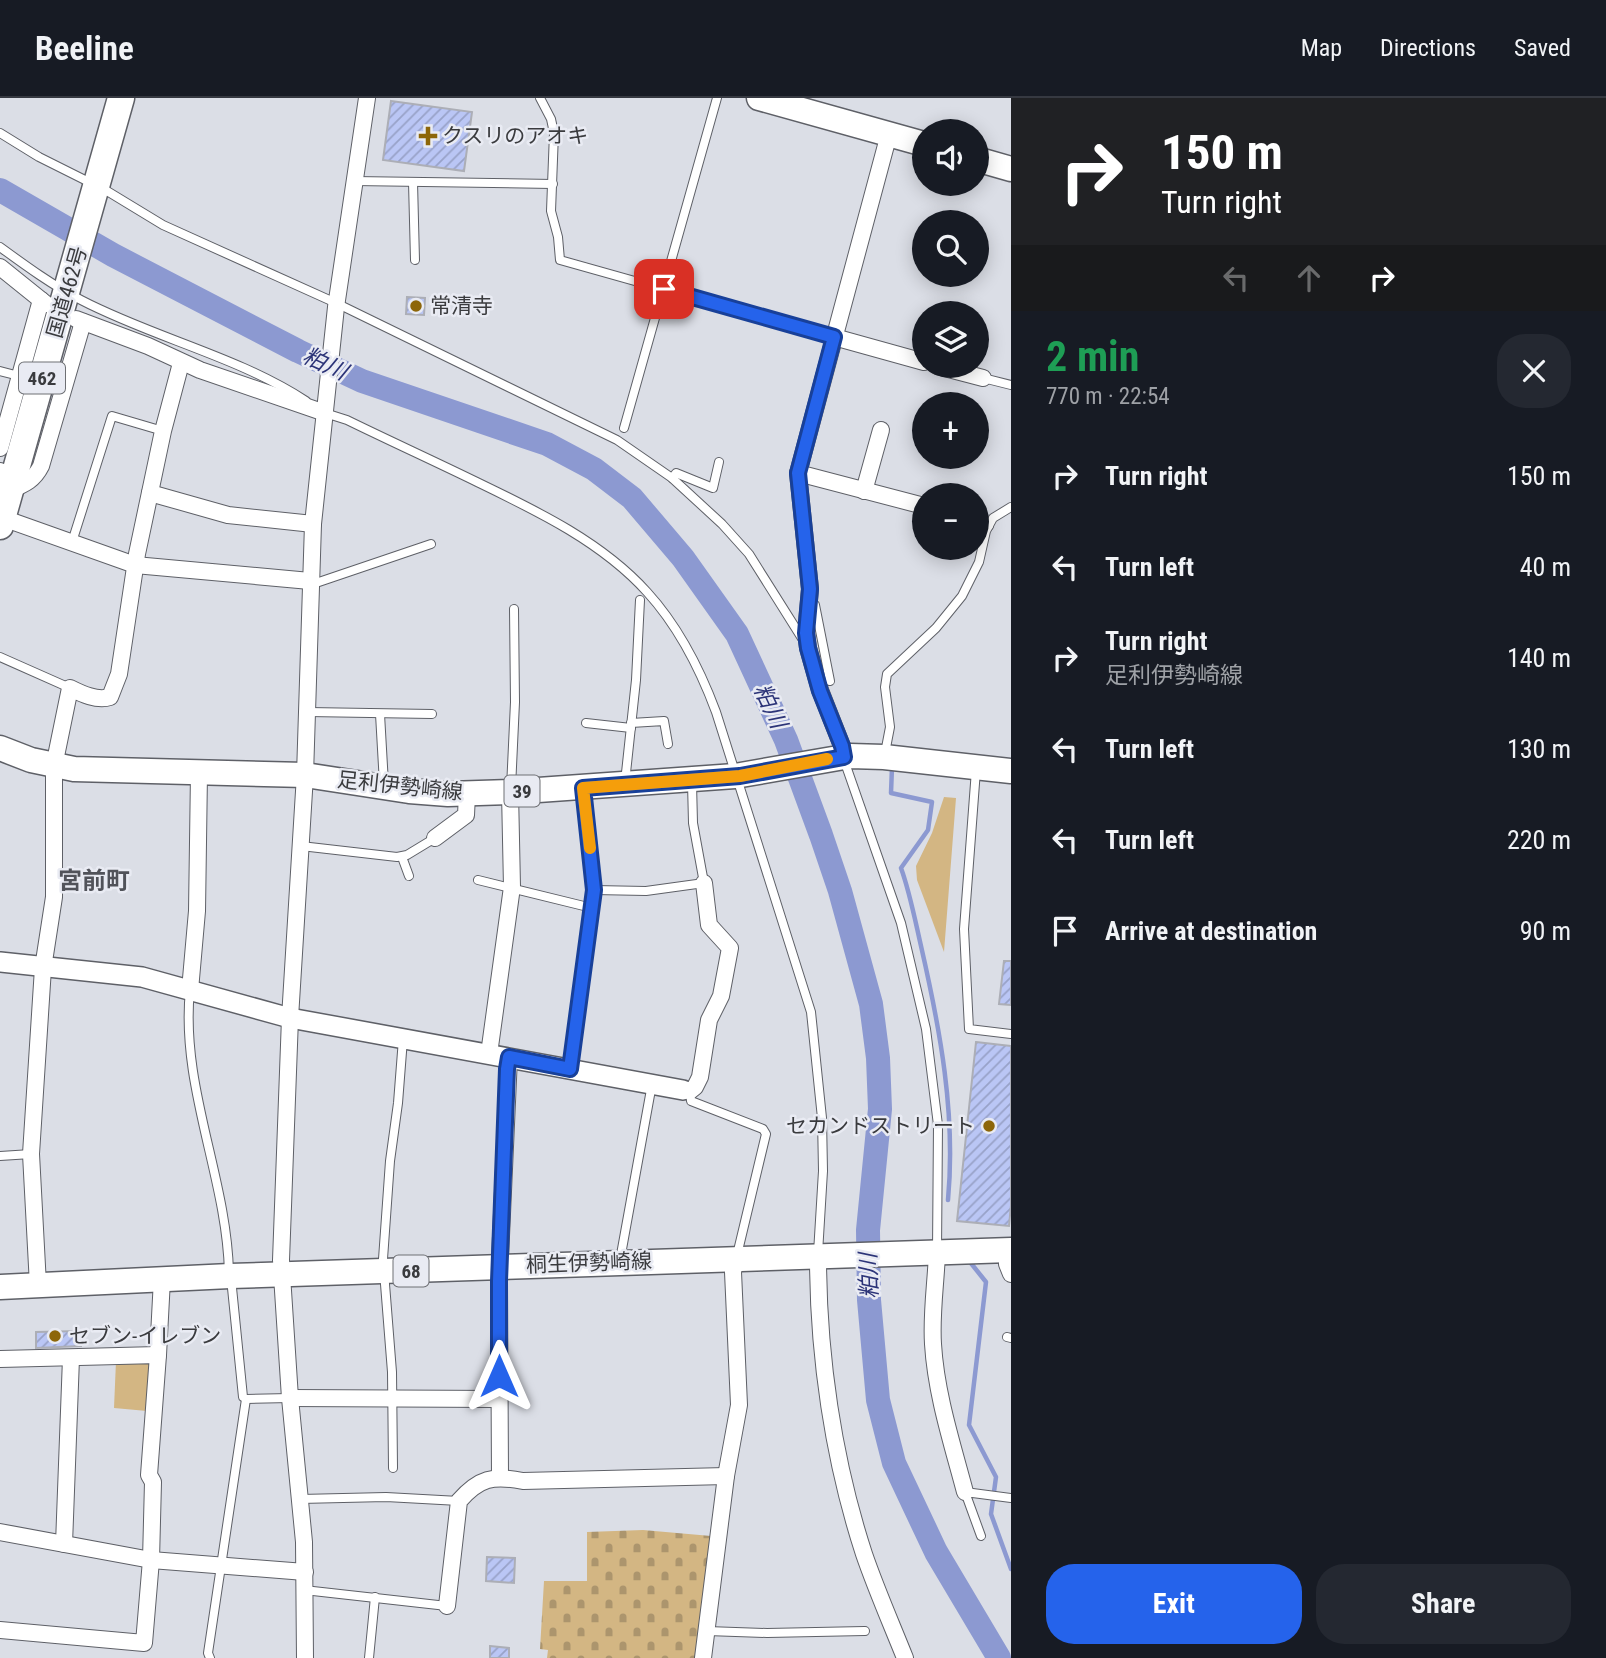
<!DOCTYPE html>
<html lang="en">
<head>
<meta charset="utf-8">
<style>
	body { margin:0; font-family:"Roboto Condensed","Noto Sans JP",sans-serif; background:#242831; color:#f1f3f6; height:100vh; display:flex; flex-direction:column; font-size:26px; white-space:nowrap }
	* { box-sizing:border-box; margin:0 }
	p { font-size:23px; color:#9ea1a6 }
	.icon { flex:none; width:38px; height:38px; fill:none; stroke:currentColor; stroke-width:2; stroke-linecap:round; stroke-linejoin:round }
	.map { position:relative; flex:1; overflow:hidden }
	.side { display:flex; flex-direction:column; background:#171b24; width:595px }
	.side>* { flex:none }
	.hud { background:#202124; color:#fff; overflow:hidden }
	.tools { position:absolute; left:912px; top:21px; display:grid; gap:14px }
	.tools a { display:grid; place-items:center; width:77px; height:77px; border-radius:50%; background:#171b24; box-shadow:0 4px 18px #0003; font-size:35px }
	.pin { position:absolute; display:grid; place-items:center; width:60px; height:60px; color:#fff; margin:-30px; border-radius:14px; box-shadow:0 4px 10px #0006 }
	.me { position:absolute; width:77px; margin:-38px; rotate:0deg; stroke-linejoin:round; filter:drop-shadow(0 0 5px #0008) }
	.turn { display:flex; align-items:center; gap:24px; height:147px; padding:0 35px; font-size:32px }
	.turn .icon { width:91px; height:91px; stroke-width:2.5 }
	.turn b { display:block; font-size:49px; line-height:60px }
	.lanes { display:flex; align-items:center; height:66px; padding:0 35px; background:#0003; justify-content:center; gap:35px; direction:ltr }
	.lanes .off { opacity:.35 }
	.round { display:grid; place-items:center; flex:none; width:74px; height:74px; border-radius:28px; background:#242831 }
	.headline { display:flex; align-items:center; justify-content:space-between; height:119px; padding:0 35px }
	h1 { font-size:42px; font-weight:700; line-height:52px; color:#1e9e55 }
	.action { display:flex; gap:14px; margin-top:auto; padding:14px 35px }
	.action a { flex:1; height:80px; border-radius:28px; background:#2563eb; color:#fff; font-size:28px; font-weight:700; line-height:80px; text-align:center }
	.action a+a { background:#242831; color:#f1f3f6 }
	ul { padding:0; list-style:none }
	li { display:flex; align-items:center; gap:21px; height:91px; padding:0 35px }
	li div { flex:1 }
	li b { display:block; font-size:26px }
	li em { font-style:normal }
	header { display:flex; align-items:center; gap:42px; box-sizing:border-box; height:98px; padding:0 35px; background:#171b24; border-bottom:2px solid #363941 }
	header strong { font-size:33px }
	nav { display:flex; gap:38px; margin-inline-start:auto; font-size:24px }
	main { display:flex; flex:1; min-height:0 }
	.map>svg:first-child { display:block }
</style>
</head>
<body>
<header>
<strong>Beeline</strong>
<nav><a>Map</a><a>Directions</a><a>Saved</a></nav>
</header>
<main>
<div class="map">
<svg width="1011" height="1560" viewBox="0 0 1011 1560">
	<defs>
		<pattern id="cemetery-stones" width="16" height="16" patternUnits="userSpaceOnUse" patternTransform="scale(1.75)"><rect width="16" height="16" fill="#d3b683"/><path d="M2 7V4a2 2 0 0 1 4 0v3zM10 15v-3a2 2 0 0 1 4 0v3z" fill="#ac956d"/></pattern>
		<pattern id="building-hatch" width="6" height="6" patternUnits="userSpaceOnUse" patternTransform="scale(1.75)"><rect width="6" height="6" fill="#bac6f5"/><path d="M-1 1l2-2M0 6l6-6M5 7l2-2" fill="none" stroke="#98a2c8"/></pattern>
	</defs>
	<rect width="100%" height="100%" fill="#dbdee6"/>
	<path fill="url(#cemetery-stones)" d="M643,1432L711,1438L696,1560H547L548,1552L540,1551L544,1483H587V1434Z"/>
	<g fill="#d3b683">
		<path d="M944,699L956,700L944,854L917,782L916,768L932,735Z"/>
		<path d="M116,1263H147L151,1269L147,1313L114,1310Z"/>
	</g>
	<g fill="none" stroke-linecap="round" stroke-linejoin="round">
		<g stroke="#8c99d1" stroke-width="4.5">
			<path d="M892,669L891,695L932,704L928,732L901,770C910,795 915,822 921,848C940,931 956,1016 948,1102"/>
			<path d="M970,1164L986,1184L969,1327L996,1379L991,1416L1011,1471"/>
		</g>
		<path stroke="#8c99d1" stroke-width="24" d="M0,92L113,157L298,253L362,283L547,346L594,371L632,400L683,460L737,536L786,642L821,737L840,793L871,906L878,960L880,1011L868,1132L869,1202L878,1302L894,1365L936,1454L999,1560"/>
	</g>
	<g fill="url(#building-hatch)" stroke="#acaeb6" stroke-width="2">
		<path d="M391,3L472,14L464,73L383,62Z"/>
		<path d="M407,199L425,200L424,217L406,216Z"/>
		<path d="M1004,863H1011V907L999,906Z"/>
		<path d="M976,944L1011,948V1107L1009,1128L957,1123Z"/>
		<path d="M81,1233V1248L36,1250V1234Z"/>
		<path d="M487,1459L515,1460L514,1485L486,1483Z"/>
		<path d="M490,1548L509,1550V1560H490Z"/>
	</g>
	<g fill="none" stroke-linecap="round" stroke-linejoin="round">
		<defs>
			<g id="service">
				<path d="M540,0L551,21L554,35L551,113L558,139L560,162L834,239"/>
				<path d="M0,35L39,59L107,93L163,127L336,205L617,342L672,380L722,426L749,456L805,545"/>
				<path d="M354,83L553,86"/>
				<path d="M413,84L415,162"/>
				<path d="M0,149C26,168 52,187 81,202C154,240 237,258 306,303"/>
				<path d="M0,273L19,278"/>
				<path d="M983,280L1011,287"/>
				<path d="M325,315L347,322C390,343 434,363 477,384C537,413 602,444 647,494C679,529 700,571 716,614L811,914L822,1020L823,1073L818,1155"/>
				<path d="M624,330L717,0"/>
				<path d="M672,380L676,375L713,390L719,364"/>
				<path d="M976,424L989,428"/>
				<path d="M72,444L112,318L163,333"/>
				<path d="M310,487L431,446"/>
				<path d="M815,507L830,583"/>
				<path d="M0,559L70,590"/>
				<path d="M308,614L432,616"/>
				<path d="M380,616L384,686"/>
				<path d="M586,625L631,630"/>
				<path d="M631,625L664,623L668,646"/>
				<path d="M885,655L890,629L885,589L887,576L936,530L962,498L979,464L986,433L993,420L1011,409"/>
				<path d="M844,662L901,825L926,931L938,1027L937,1153"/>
				<path d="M976,672L964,831L969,931L1011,936"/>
				<path d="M625,684L636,582L640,502"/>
				<path d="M511,690L515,604L514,511"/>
				<path d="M301,748L397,759L407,757L435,740"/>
				<path d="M402,759L409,778"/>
				<path d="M478,782L592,810"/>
				<path d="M594,792L646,793L704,785L693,725L692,685"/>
				<path d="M190,892C180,988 227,1080 229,1175"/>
				<path d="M570,971L594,792L583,692"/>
				<path d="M690,993L691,1003L763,1031L766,1036L737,1157"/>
				<path d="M0,1058L31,1056"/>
				<path d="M620,1162L652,986"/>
				<path d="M1007,1239L1011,1240"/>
				<path d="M246,1301L290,1300"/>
				<path d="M393,1370L392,1274L383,1161L390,1063L398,1005L403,941"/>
				<path d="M300,1401L386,1399L459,1403"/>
				<path d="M981,1438L965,1394L1011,1400"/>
				<path d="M304,1492L447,1508"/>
				<path d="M707,1533L767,1535L865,1533"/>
				<path d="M210,1560L208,1555L246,1301L243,1299L231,1180"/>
				<path d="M369,1560L375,1499"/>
			</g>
			<g id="minor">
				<path d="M0,169L46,206"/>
				<path d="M76,221L148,248L200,272L325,315"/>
				<path d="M834,239L924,264"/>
				<path d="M937,268L983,280"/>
				<path d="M0,350L41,202"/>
				<path d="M0,373L11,392C25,386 34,382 41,368L83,224"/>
				<path d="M798,375L924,408"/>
				<path d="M864,393L881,332"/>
				<path d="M150,395L228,417L313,426"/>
				<path d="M0,419L135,467L310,483"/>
				<path d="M844,659L842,648L820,592L808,550L806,535L810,491L798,375L889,36"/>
				<path d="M435,740L466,717L467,696"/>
				<path d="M190,892L197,813L199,675"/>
				<path d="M489,956L512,789L510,694"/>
				<path d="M683,992L690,993L695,989L700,979L709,922L721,898L730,850L709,827L704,785"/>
				<path d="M1007,1152V1166L1011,1176"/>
				<path d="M937,1154C936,1185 931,1215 933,1246C936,1296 952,1345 965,1394"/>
				<path d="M818,1158C818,1257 833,1361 864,1456C876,1491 891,1525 905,1560"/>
				<path d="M38,1187L31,1056L43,870L54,799V668L70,590C82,596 97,603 110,599L119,576L137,456L163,333L181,265"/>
				<path d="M158,1257L162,1181"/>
				<path d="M0,1261L158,1257L149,1377L153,1384L151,1462L144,1545L0,1532"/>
				<path d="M290,1300L499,1301"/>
				<path d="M500,1379L499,1183L509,959"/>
				<path d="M0,1434L151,1462L305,1474"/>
				<path d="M64,1446L71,1260"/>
				<path d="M447,1508L459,1403C479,1380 493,1377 523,1383L726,1378"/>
				<path d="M305,1560L304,1444L290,1300L281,1162L290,920L305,677L313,426L336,209L367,0"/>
				<path d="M703,1560L726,1378L739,1307L733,1174L736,1160"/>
			</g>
			<path id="tertiary" d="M0,864L142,879L290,920L683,992"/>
			<g id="primary">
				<path d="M759,0L924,46"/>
				<path d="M976,61L1011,71"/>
				<path d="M0,650L31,662L74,671L305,677L409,693L448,696L510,694L735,678L850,658L884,659L1011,673"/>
				<path d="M0,1189L230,1178L1011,1152"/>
			</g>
			<path id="trunk" d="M0,428L121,0"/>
		</defs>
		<use href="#service" stroke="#5e6067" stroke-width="10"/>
		<use href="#minor" stroke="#5e6067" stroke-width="18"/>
		<use href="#tertiary" stroke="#5e6067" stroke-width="22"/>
		<use href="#primary" stroke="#5e6067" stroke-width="27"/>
		<use href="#trunk" stroke="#5e6067" stroke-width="29"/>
		<use href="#service" stroke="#fff" stroke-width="8"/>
		<use href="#minor" stroke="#fff" stroke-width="16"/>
		<use href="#tertiary" stroke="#fff" stroke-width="19"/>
		<use href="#primary" stroke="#fff" stroke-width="24"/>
		<use href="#trunk" stroke="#fff" stroke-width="26"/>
	</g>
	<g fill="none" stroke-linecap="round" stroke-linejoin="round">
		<defs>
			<path id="route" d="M499,1278V1183L507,971L509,959L570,971L594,792L583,690L740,678L844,659L842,648L820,593L808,550L806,535L810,491L798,375L834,239L664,191"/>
		</defs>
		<use href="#route" stroke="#184099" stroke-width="18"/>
		<use href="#route" stroke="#2563eb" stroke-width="12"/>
		<path stroke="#f59e0b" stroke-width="12" d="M590,750L583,690L740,678L827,661"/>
	</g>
	<g fill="#8d6609" stroke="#e9ebf3" stroke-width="2.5">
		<path d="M424.5 27.5h7v7h7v7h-7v7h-7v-7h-7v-7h7z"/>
		<circle cx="416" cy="208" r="7"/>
		<circle cx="989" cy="1028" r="7"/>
		<circle cx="55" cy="1238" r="7"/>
	</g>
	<g text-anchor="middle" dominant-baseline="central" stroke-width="5" stroke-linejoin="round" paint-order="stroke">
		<g fill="#e9ebf3" stroke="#6e7074" stroke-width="2">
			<rect x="19" y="264.5" width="46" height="31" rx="5"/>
			<rect x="504.5" y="677.5" width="35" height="31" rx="5"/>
			<rect x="393.5" y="1157.5" width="35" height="31" rx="5"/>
		</g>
		<g font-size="19" font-weight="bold" fill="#3a3b3e">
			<text x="42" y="280">462</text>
			<text x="522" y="693">39</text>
			<text x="411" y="1173">68</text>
		</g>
		<g font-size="21" fill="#3a3b3e" stroke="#e9ebf3" text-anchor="start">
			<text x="442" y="38">クスリのアオキ</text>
			<text x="430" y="208">常清寺</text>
			<text x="975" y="1028" text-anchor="end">セカンドストリート</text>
			<text x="69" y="1238">セブン-イレブン</text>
		</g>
		<g font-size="21" fill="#3a3b3e" stroke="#e9ebf3">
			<text transform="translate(67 194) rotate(-74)">国道462号</text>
			<text transform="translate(400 688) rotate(6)">足利伊勢崎線</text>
			<text transform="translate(589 1165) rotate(-2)">桐生伊勢崎線</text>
		</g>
		<g font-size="23" font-style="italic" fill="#2c3478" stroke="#e9ebf3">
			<text transform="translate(325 266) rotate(25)">粕川</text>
			<text transform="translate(770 608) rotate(65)">粕川</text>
			<text transform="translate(869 1178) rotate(-92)">粕川</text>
		</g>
		<g font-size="24" font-weight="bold" fill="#51535a" stroke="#e9ebf3">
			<text x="94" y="783">宮前町</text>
		</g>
	</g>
</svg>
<div class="tools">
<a><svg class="icon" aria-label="sound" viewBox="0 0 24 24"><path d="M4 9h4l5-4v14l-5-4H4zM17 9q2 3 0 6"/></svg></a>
<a><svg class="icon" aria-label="search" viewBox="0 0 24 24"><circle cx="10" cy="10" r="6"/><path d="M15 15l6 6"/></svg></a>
<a><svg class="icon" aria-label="layers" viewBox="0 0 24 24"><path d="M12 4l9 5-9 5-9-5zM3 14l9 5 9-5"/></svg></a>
<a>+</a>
<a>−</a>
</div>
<div class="pin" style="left:664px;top:191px;background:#d93025"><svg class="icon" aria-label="arrive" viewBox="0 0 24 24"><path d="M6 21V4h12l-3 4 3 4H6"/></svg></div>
<svg class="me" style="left:499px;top:1278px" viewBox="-20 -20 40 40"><path d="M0-17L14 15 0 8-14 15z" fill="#2563eb" stroke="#fff" stroke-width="4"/></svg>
</div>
<section class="side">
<div class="hud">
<div class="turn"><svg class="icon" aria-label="right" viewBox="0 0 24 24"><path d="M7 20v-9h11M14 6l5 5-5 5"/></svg><div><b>150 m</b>Turn right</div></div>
<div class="lanes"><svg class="icon off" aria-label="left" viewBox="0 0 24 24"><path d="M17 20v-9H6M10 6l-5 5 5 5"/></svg><svg class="icon off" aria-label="ahead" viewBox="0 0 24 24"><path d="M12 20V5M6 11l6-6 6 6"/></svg><svg class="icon" aria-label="right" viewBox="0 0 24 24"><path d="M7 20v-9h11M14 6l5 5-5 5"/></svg></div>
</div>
<div class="headline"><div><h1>2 min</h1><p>770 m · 22:54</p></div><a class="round"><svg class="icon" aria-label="close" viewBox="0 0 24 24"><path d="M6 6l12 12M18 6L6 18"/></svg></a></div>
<ul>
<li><svg class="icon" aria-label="right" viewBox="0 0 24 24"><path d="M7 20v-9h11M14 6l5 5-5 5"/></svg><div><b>Turn right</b></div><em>150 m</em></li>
<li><svg class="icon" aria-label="left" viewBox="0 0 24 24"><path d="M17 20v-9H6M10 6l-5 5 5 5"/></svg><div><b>Turn left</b></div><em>40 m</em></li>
<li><svg class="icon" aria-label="right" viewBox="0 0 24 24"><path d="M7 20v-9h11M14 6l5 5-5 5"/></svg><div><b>Turn right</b><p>足利伊勢崎線</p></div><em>140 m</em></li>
<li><svg class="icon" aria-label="left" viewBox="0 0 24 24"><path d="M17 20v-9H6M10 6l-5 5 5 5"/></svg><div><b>Turn left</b></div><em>130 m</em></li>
<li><svg class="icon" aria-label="left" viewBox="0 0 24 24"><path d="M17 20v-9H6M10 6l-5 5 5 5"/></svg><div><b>Turn left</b></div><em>220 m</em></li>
<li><svg class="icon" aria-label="arrive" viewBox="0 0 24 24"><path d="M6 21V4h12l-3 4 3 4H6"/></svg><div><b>Arrive at destination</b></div><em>90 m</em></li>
</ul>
<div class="action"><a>Exit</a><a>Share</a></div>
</section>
</main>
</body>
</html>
